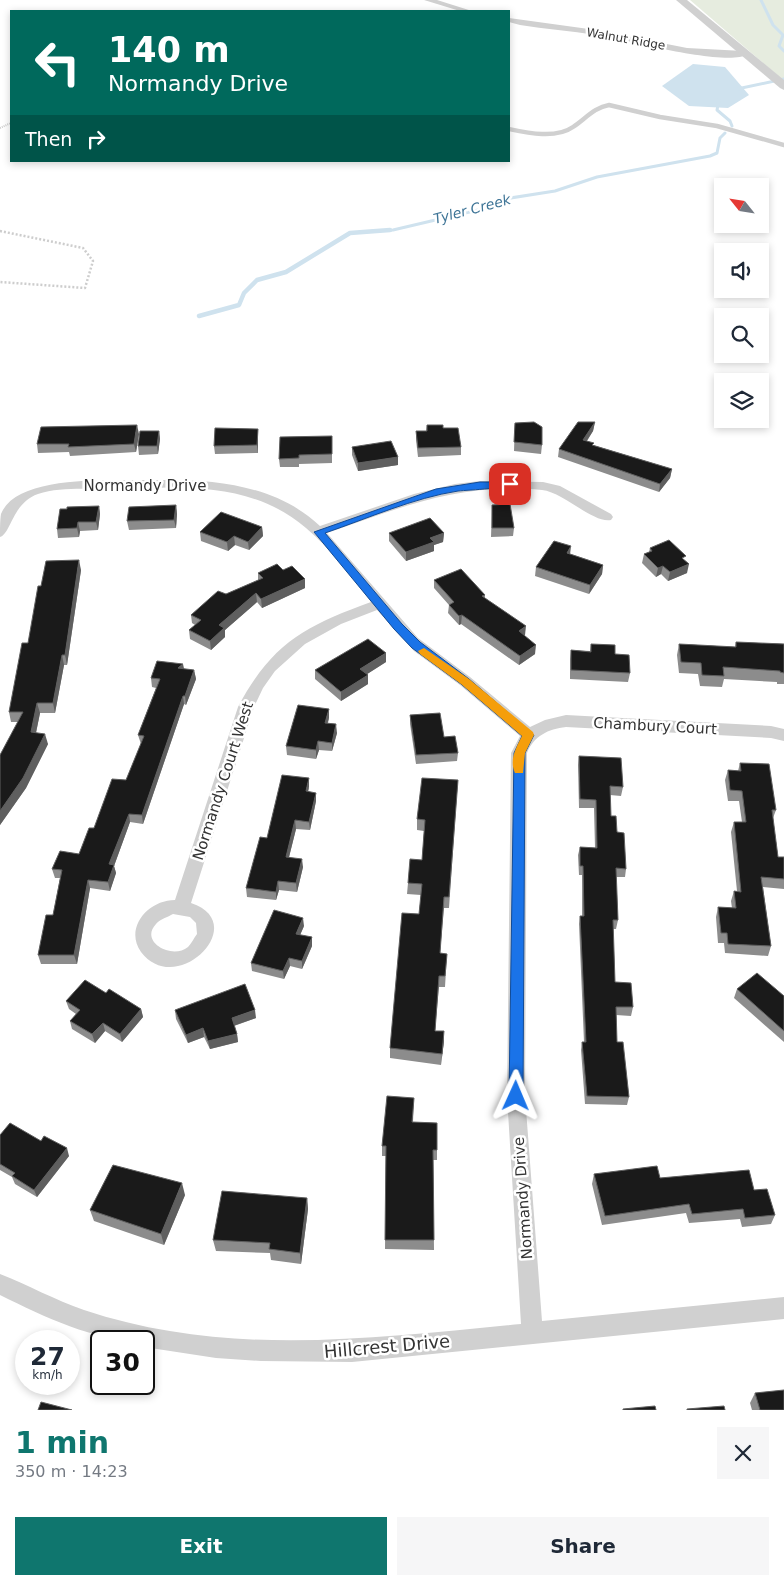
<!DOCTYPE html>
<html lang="en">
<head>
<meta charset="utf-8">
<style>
	body { margin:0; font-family:"DejaVu Sans",sans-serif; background:#f6f6f7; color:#1f2937; height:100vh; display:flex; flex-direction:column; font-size:19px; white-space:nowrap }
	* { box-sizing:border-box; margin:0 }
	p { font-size:16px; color:#747a83 }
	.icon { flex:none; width:28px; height:28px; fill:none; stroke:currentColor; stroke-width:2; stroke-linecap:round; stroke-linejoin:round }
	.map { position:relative; height:1410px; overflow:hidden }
	.side { display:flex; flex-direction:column; background:#fff; flex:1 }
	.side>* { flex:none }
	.guide { position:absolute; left:10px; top:10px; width:500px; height:152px; border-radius:0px; box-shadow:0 2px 8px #0003; background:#00695c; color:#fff; overflow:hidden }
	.needle { width:32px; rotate:300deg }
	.buttons { position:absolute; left:714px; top:178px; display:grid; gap:10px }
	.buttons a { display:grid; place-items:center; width:55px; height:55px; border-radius:0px; background:#fff; box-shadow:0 2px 8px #0003; font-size:25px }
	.speed { position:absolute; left:15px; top:1330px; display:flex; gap:10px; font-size:25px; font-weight:700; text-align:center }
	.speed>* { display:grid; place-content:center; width:65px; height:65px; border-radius:50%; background:#fff; box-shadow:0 2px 8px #0003; line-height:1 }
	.speed small { font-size:12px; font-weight:400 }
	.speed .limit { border:2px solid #111; border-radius:8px; background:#fff; color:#111 }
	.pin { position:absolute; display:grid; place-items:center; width:42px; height:42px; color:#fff; margin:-21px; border-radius:10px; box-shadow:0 2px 8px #0006 }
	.me { position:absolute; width:55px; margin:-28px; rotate:1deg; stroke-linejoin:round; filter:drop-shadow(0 0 4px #0008) }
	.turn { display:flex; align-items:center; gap:18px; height:105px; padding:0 15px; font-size:22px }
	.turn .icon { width:65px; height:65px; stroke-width:2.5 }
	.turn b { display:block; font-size:35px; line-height:42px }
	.then { display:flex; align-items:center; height:48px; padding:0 15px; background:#0003; gap:10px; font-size:19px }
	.round { display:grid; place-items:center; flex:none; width:52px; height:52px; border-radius:0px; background:#f6f6f7 }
	.head { display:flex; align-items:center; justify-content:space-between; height:85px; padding:0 15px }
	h1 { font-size:30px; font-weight:700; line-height:38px; color:#0f766e }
	.button { display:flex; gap:10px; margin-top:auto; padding:10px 15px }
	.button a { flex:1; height:58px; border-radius:0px; background:#0f766e; color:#fff; font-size:20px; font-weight:700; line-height:58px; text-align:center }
	.button a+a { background:#f6f6f7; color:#1f2937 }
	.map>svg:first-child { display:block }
</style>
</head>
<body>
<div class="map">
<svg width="784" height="1410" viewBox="0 0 784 1410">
	<rect width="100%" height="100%" fill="#fff"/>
	<path fill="#e6ecdf" d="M690,0H784V80H783Z"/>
	<path fill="#cfe2ee" d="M693,64L725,67L749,95L728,108L689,106L662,86Z"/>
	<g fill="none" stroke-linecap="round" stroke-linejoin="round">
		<g stroke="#cfe2ee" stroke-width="3">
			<path d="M761,0L773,25L783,35L779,46L784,51"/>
			<path d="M737,89L784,79"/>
			<path d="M719,100L717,110L730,121L732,126"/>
			<path d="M372,231L393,230L478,210L504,199L555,191L597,177L710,156L717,153L720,138L725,133"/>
		</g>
		<path stroke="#cfe2ee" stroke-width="4.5" d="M199,316L239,305L244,293L257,280L286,272L350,233L390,230"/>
		<g stroke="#cdcdcd" stroke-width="2" stroke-dasharray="1 1" stroke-linecap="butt">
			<path d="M0,128L11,123"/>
			<path d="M0,231H2"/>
		</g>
		<path stroke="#cdcdcd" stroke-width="2.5" stroke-dasharray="2 2" stroke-linecap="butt" d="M0,231L83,248L93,261L85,288L0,282"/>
		<path stroke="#d0d0d0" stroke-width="4.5" d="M509,129C528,133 556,139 573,127C585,119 595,107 609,105L660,117L717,126L784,145"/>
		<g fill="#d0d0d0" fill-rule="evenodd">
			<path d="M424,0H437L472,11H460Z"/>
			<path d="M509,18L596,30L687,48L743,51L747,54C730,68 622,39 596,35C571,31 545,29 520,25L509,22Z"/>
			<path d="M155,480C213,479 275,484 320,526L414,494L455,484L480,481L543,482L560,486L611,514L613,517L611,520C594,524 563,492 542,490C461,482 402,507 327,533L418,638L470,677L530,727L545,720L566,715L771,726L784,729V741L771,738L566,727C548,729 534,736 527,753L525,1096L542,1321L784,1297V1319L352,1362L261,1361L216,1358L144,1347V1341C93,1341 45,1317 0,1295V1274C28,1285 55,1300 84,1310C228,1358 373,1338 521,1324L507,1096L511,753L520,736L460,685L414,651L377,610L341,624L305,644L275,671L263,688L254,707L191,903C252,923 177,999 141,952C124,928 148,900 175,900L238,707C272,643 305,626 371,602C351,576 331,549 306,528C254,483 185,486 121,489C95,490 63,486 38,494C12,503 11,534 0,537C0,530 0,520 1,514C17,473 116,481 155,480ZM173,914L190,917L196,923L197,934C194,938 191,944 188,947C172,960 139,942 156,924C160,919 168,917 173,914Z"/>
		</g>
		<path fill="#d0d0d0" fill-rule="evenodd" d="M676,0H687L784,80V90L780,88Z"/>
	</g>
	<g fill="#8c8c8c">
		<path d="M595,422L593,431L587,441L593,445L672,469L670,478L659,492L558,457L559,449Z"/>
		<path d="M515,423L542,445L541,454L514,451Z"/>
		<path d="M427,425L443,428L461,447V455L418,457L416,440V431H426Z"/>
		<path d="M258,429V453L215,454L214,446Z"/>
		<path d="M159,431L160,439L158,454L139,455L138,446Z"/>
		<path d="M139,434L136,452L70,456L69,452L38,453L37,444Z"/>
		<path d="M332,445V463L299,464V467H280L279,459Z"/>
		<path d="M352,447L398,457V465L358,471L352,455Z"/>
		<path d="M176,505L177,514L176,528L129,530L127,521Z"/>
		<path d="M492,505L514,528L513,536L491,537Z"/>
		<path d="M99,506L100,514L98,530L80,531L79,537L58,538L57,529Z"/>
		<path d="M262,527L263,536L249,550L235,545L228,551L201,541L200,532Z"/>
		<path d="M389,533H444L443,542L434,545V551L406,561L389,541Z"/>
		<path d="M650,548L685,561L687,573L668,581L661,574L656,577L642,563L644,554L649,552Z"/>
		<path d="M570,554L603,565L602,574L589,594L535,576L536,567Z"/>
		<path d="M81,570L67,665H64L55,713H40L36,733L48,744L26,788L0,825V755L18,722H11L9,712L28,643L41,586Z"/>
		<path d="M283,570L305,588L262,608L257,602L225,630V637L211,650L190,639L189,630L195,625L192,623L191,615L226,594L258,580V573Z"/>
		<path d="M434,580L485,595V598L525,635L524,636L535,654L519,665L461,624L459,625L448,613L449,605L434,588Z"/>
		<path d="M736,642L784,644V684H777V682L724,679L722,687L700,686L698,674L679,673L677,655L679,644L735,647Z"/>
		<path d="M591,644L615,654L630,673L628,682L570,679V659L571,650L590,651Z"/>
		<path d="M386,662L367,674L368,675V684L341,701L315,679V670Z"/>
		<path d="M184,669L194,670L196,679L186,705L184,704L143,824L130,822L114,866L116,873L110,891L90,888L77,964H41L38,955L53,915L60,878H55L52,869L79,854L94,828L126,780L141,744L138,735L156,688L152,687L151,678Z"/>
		<path d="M410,715L444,737L458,753L457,761L416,764L410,724Z"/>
		<path d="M329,718L328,723L337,733L332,751L319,750L316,759L287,755L286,746Z"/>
		<path d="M579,756L623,787L621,796L610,795L611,816L617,832L626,869L625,877H616L618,920L616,929H613L615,982L633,1007L631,1016L616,1015L617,1042L629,1097L627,1105L585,1104L581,1050L582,1042H584L579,924L580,916H582V875H579L578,855L580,847L595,848L594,808H579L578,765Z"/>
		<path d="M740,763L776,810L773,818L778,857H784V889L763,887L771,946L768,956L725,953L724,943H718L716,917L718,907L732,908L731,901L734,891H737L731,832L734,822H742L739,801H728L725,780L728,770L738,771Z"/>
		<path d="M458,780L449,908H444L440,953L447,954L445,987H439L435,1031L444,1041L441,1065L390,1058V1048L419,914L421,895L407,894L408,883L422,860L424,831L417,830V819Z"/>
		<path d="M309,787L308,792L316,801L310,830L296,829L289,857L303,867L297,892L279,890L276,900L247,897L246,888L267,838Z"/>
		<path d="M304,926L300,935L312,937V946L302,969L290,966L284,979L252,971L251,963Z"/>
		<path d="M737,989L784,996V1042L734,998Z"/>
		<path d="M106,993L141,1009L143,1017L122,1042L105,1031L95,1043L72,1029L70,1021L76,1014L69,1009L66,1001Z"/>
		<path d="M175,1010L256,1018L234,1026L237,1034L238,1042L210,1049L204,1037L188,1043L176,1019Z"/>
		<path d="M414,1098L413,1122L437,1123V1160H433L434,1250L385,1249L386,1156H382V1146Z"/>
		<path d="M0,1135L41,1141L69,1156L37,1197L15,1184L12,1177L0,1170Z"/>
		<path d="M594,1174L660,1178L754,1190L775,1215L771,1224L742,1227L740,1219L689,1223L686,1213L602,1225L592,1184Z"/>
		<path d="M185,1195L164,1245L94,1221L90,1210Z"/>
		<path d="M307,1198L308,1209L301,1264L271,1260L270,1253L216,1251L213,1240Z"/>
		<path d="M755,1393L784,1410H752L750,1403Z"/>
	</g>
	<g fill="#5f5f5f">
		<path d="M595,422L593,431L582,448L583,440Z"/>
		<path d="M137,425L139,434L136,452L134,444Z"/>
		<path d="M258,429V453L257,445Z"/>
		<path d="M159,431L160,439L158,454L157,446Z"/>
		<path d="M398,457V465L358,471V463Z"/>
		<path d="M672,469L670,478L659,492L660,484Z"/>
		<path d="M176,505L177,514L176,528L174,520Z"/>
		<path d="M99,506L100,514L98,530L96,522Z"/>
		<path d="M78,522L80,531L79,537L77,528Z"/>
		<path d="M262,527L263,536L249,550L248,542Z"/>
		<path d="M444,533L443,542L434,545V551L406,561V552L430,538Z"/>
		<path d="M234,536L235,545L228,551L227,542Z"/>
		<path d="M571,546L570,555L567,553Z"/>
		<path d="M79,560L81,570L67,665L65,655Z"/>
		<path d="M689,564L687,573L668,581L670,572Z"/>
		<path d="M603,565L602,574L589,594L590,585Z"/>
		<path d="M663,566L661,574L656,577L658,568Z"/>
		<path d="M305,579V588L262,608L261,599Z"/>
		<path d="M256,593L257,602L225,630V637L211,650L210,641L219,625Z"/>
		<path d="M462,615L461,624L459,625V616Z"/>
		<path d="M526,626L525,635L518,640L519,631Z"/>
		<path d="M536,645L535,654L519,665L520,656Z"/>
		<path d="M386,653V662L361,678L360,669Z"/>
		<path d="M62,655L64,665L55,713L53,703Z"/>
		<path d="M183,664L185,673L178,668Z"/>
		<path d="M194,670L196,679L186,705L185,696Z"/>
		<path d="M368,675V684L341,701V692Z"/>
		<path d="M183,696L184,704L143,824L142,815Z"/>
		<path d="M37,703L40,713L34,742L31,732Z"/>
		<path d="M329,709V718L325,731V723Z"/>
		<path d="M336,724L337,733L332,751V743Z"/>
		<path d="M45,734L48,744L26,788L0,825V811Z"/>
		<path d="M318,741L319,750L316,759V750Z"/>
		<path d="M309,778V787L306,800V791Z"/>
		<path d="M316,793V801L310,830L309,822Z"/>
		<path d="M129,814L130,822L114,866L116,873L110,891L108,882L109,864Z"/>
		<path d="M295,820L296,829L287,865L286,857Z"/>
		<path d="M302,859L303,867L297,892L296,883Z"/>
		<path d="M88,880L90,888L77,964L74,955Z"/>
		<path d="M278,881L279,890L276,900V892Z"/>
		<path d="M303,918L304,926L297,942L296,934Z"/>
		<path d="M312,937V946L302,969V961Z"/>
		<path d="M289,958L290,966L284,979L283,971Z"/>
		<path d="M141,1009L143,1017L122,1042L120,1034Z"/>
		<path d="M255,1010L256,1018L233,1026L232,1018Z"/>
		<path d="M103,1023L105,1031L95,1043L92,1034Z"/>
		<path d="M203,1028L204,1037L188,1043L186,1035Z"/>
		<path d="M444,1031V1041L441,1065L442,1054Z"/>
		<path d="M237,1034L238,1042L210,1049L208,1041Z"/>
		<path d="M67,1148L69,1156L37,1197L34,1190Z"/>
		<path d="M182,1183L185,1195L164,1245L161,1234Z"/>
		<path d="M307,1198L308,1209L301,1264L300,1253Z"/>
	</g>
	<g fill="#1a1a1a" stroke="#5f5f5f">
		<path d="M534,422L542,427V445L514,442L515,423Z"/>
		<path d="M578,422H595L583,440L594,443L592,445L672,469L660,484L559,449Z"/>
		<path d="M137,425L134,444L68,447L69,444H37L41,427Z"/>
		<path d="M427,425H443V428H458L461,447L418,448L416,431H427Z"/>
		<path d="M215,428L258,429L257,445L214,446Z"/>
		<path d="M140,431H159L157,446H138Z"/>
		<path d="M332,436V454L299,455V458L279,459L280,437Z"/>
		<path d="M391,441L398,457L358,463L352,447Z"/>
		<path d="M510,504L514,528H492V505Z"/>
		<path d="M176,505L174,520L127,521L129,507Z"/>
		<path d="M99,506L96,522H78L77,528L57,529L60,509H67V507Z"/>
		<path d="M221,512L262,527L248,542L234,536L227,542L200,532Z"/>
		<path d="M430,518L444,533L430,538L434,542L406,552L389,533Z"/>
		<path d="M669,540L686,556L682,558L689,564L670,572L663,566L658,568L644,554L652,551L650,548Z"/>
		<path d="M554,541L571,546L567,553L603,565L590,585L536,567Z"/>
		<path d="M79,560L65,655H62L53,703H37L31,732L45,734L23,778L0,811V755L23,712H9L22,643H28L38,586H41L46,561Z"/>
		<path d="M277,564L283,570L292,566L305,579L261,599L256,593L219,625L224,628L210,641L189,630L201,620L191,615L218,591L226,594L263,578L258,573Z"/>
		<path d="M461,569L485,595L482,596L526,626L519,631L536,645L520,656L462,615L459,616L449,605L454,602L434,580Z"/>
		<path d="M368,639L386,653L360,669L368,675L341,692L315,670Z"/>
		<path d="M736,642L784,644V673L780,672V671L723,667L724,676L702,675L701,663L681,662L679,644L736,647Z"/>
		<path d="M591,644L615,645V654L629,655L630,673L571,670V650L591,652Z"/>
		<path d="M157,661L183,664L178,668L194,670L185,696H183L142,815L129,814L109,864L114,865L108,882L88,880L74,955H38L46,915H53L62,870L52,869L60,851L79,854L89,828H94L112,779L126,780L144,736L138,735L160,679L151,678Z"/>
		<path d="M298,705L329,709L325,723L336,724L332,743L318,741L316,750L286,746Z"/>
		<path d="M440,713L444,737L455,736L458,753L416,755L410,715Z"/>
		<path d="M579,756L621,758L623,787L610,786L611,816H616L617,832L624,833L626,869L616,868L618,920H613L615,982L631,983L633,1007H616L617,1042H623L629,1097L587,1096L582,1042H586L580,916H584L583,866H580V847L597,848L596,800L580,799Z"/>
		<path d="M740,763L769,764L776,810H772L778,857H784V879L761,877L771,946L728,944L727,933H721L718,907L736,908L734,891L741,892L734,822H746L742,791L730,790L728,770L741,771Z"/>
		<path d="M282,775L309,778L306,791L316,793L309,822L295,820L286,857L302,859L296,883L278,881L276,892L246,888L260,837L267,838Z"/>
		<path d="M422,778L458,780L449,897H444L440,953L447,954L445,976H439L435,1031H444L442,1054L390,1048L402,913L419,914L422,884L408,883L410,859L422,860L425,820L417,819Z"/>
		<path d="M274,910L303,918L296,934L312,937L302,961L289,958L283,971L251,963Z"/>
		<path d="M757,973L784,996V1031L737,989Z"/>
		<path d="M85,980L106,993L109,989L141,1009L120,1034L103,1023L92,1034L70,1021L80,1010L66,1001Z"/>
		<path d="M245,984L255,1010L232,1018L237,1034L208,1041L203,1028L186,1035L175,1010Z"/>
		<path d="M387,1096L414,1098L412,1122L437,1123V1150H433L434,1240H385L386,1146H382Z"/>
		<path d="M10,1123L41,1141L44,1136L67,1148L34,1190L12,1176L15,1173L0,1164V1135Z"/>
		<path d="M113,1165L182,1183L161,1234L90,1210Z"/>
		<path d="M657,1166L660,1178L749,1170L754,1190L767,1189L775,1215L745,1218L743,1209L692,1214L689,1204L605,1216L594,1174Z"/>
		<path d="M222,1191L307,1198L300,1253L269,1249L270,1243L213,1240Z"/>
		<path d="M784,1390V1410H760L755,1393Z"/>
		<path d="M41,1402L72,1410H38Z"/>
		<path d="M655,1406L656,1410H623V1409Z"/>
		<path d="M724,1406L725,1410H687V1409Z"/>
	</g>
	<path fill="#1a73e8" stroke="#114b97" d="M480,482H510L515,484C511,488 469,490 458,491C413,498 369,518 325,533L402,624L420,642L469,679L534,735L525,753L523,1096L521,1101L516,1103L511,1101L509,1096L514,753L522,736L461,684L412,648L394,629L314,532L436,489Z"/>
	<path fill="#f59e0b" d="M424,648L469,679L533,732L534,735L525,753L523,773H515C509,760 516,748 522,736L461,684L420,654L418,651Z"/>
	<g text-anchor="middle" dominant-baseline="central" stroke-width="5" stroke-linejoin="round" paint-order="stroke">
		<g font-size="12" fill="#333" stroke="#fff">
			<text transform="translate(626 39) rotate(10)">Walnut Ridge</text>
		</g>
		<g font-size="14" font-style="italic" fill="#3f7597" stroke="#fff">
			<text transform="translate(472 209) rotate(-15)">Tyler Creek</text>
		</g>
		<g font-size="15" fill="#333" stroke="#fff">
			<text x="145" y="486">Normandy Drive</text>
			<text transform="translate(655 726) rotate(3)">Chambury Court</text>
			<text transform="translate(223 781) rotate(-72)">Normandy Court West</text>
			<text transform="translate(523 1198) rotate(-94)">Normandy Drive</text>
		</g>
		<g font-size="18" fill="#333" stroke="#fff">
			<text transform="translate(387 1346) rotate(-5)">Hillcrest Drive</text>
		</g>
	</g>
</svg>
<div class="buttons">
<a><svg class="needle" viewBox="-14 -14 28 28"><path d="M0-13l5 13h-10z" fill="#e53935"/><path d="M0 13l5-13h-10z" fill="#747a83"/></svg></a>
<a><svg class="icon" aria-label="sound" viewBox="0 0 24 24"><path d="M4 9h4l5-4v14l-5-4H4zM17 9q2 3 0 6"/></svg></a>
<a><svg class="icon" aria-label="search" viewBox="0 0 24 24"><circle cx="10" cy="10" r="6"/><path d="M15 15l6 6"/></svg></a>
<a><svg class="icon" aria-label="layers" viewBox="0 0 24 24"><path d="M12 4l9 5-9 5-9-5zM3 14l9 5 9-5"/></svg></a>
</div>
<div class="speed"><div>27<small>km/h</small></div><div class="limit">30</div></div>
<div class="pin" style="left:510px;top:484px;background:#d93025"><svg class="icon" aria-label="arrive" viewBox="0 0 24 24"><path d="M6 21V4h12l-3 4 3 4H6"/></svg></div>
<svg class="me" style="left:516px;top:1096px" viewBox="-20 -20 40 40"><path d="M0-17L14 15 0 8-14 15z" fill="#1a73e8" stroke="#fff" stroke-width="4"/></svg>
<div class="guide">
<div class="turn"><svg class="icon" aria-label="left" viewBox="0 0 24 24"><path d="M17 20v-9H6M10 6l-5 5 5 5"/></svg><div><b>140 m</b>Normandy Drive</div></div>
<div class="then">Then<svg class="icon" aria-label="right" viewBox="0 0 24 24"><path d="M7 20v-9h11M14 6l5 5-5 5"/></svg></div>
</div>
</div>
<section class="side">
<div class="head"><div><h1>1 min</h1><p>350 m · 14:23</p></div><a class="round"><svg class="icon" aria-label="close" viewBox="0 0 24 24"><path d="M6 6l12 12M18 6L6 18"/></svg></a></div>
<div class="button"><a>Exit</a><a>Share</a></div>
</section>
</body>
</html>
